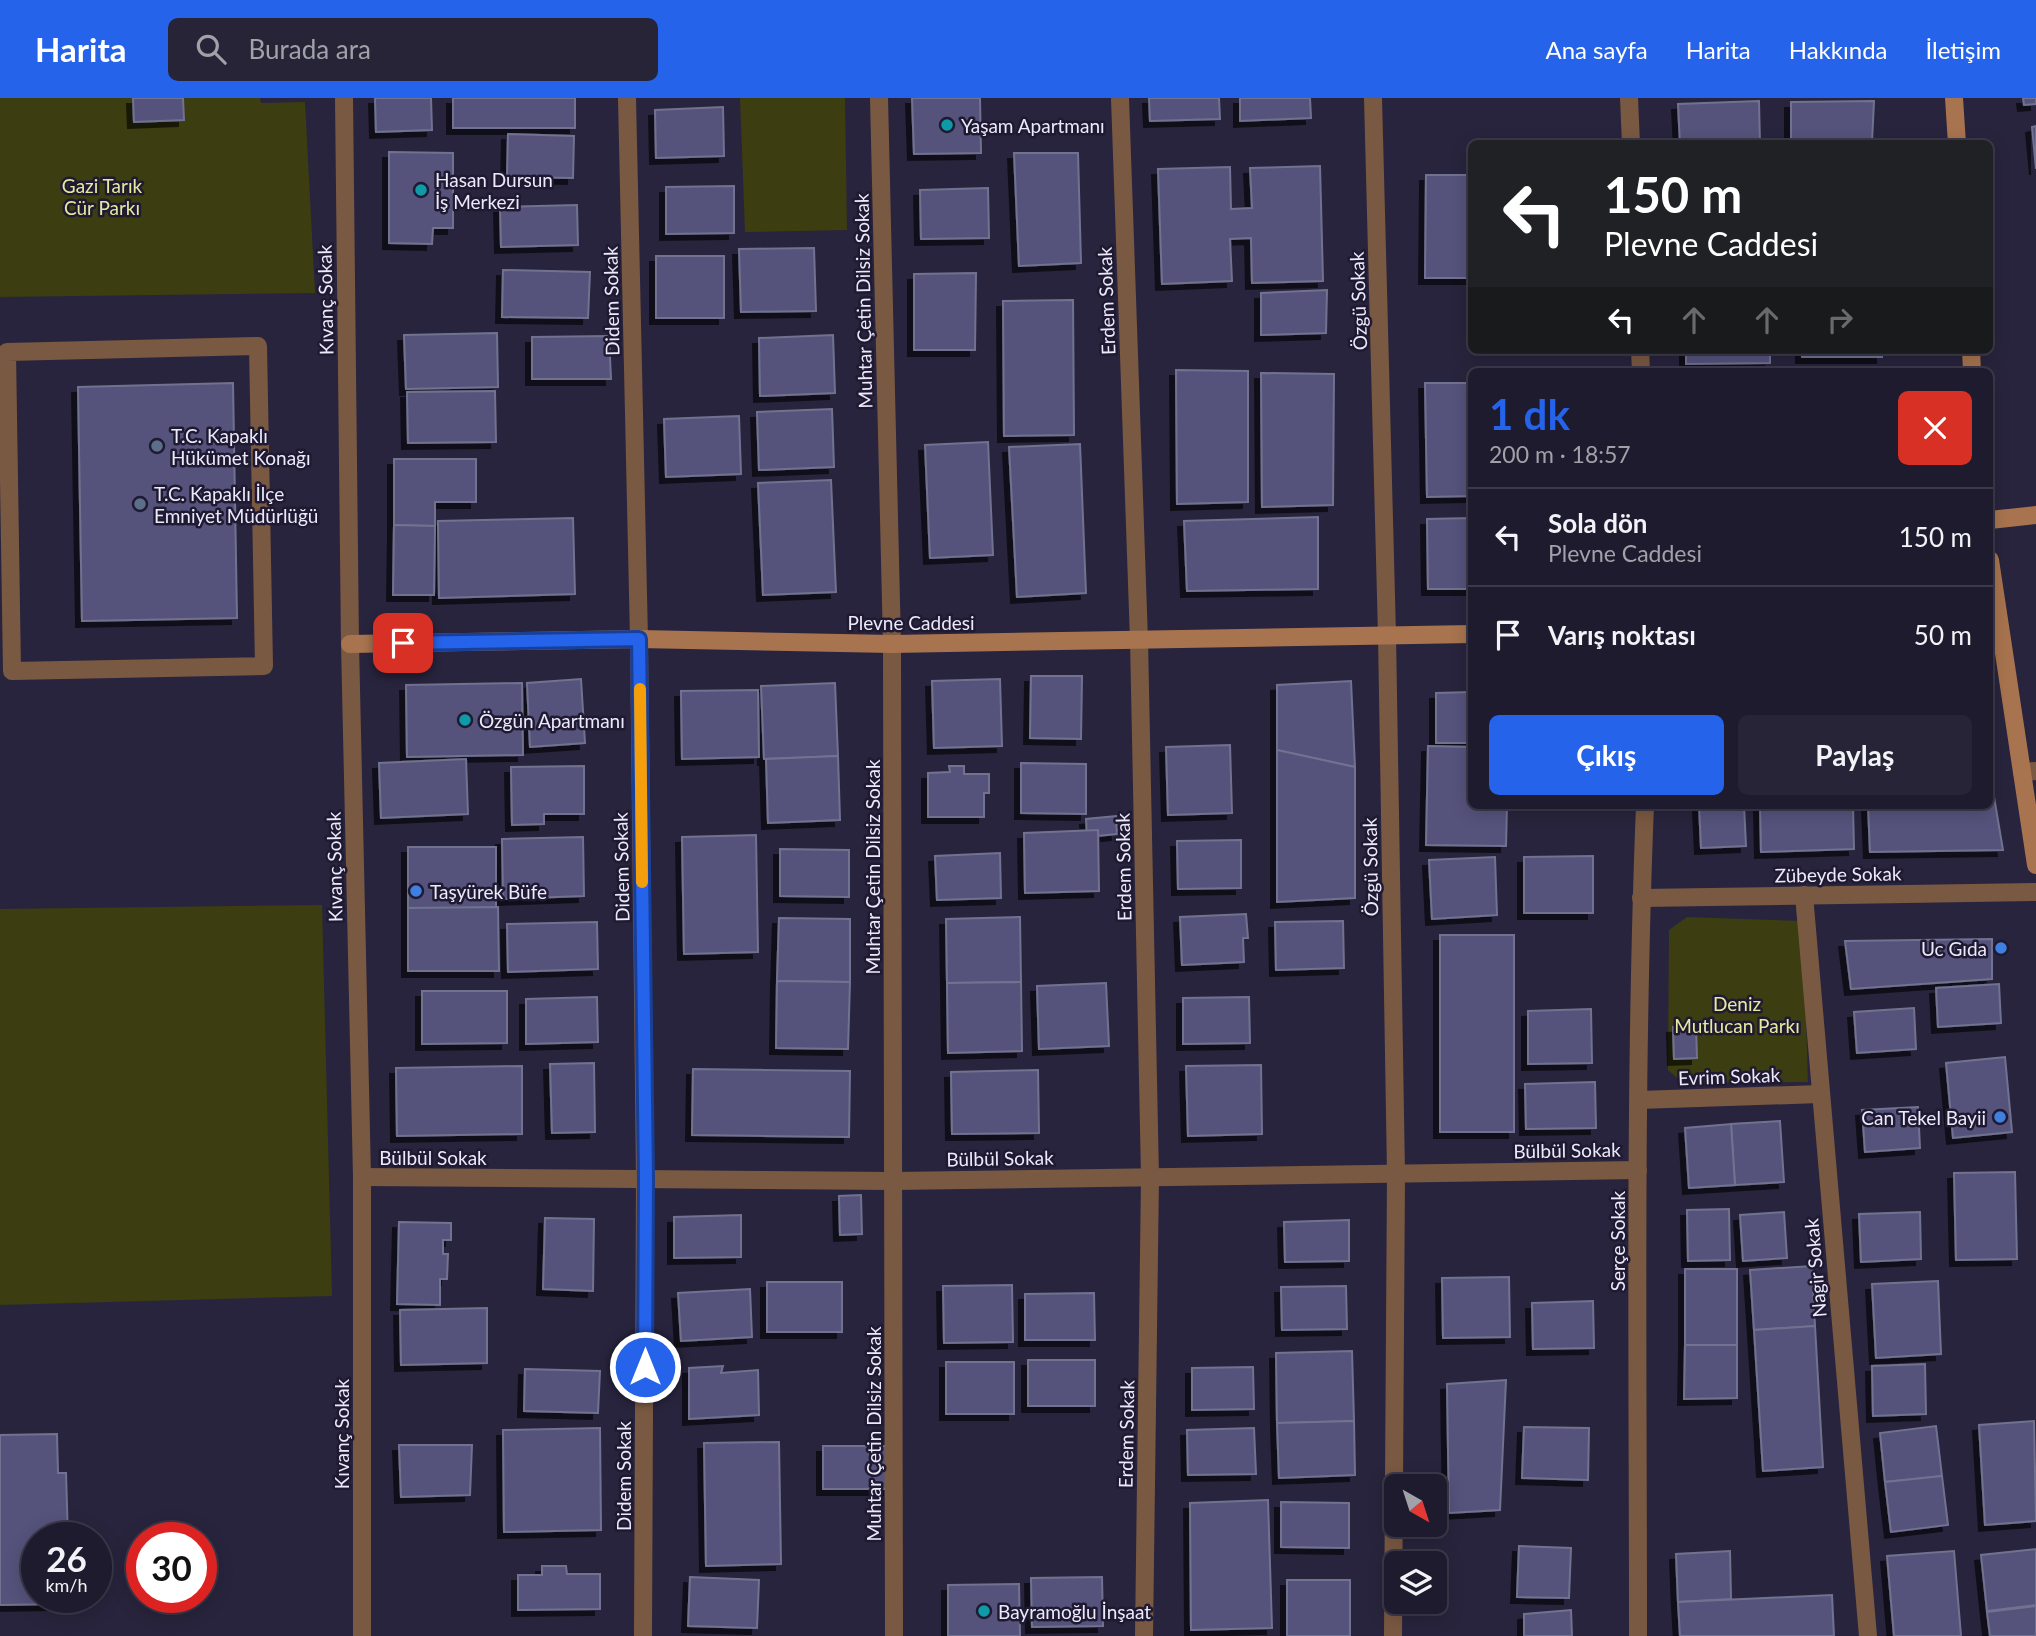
<!DOCTYPE html>
<html lang="tr">
<head>
<meta charset="utf-8">
<style>
	body { margin:0; font-family:Lato,sans-serif; background:#262436; color:#f1f3f6; height:100vh; display:flex; flex-direction:column; font-size:26px; white-space:nowrap }
	* { box-sizing:border-box; margin:0 }
	p { font-size:23px; color:#a1a1aa }
	.icon { flex:none; width:38px; height:38px; fill:none; stroke:currentColor; stroke-width:2; stroke-linecap:round; stroke-linejoin:round }
	.map { position:relative; flex:1; overflow:hidden }
	.panel { position:absolute; left:1468px; top:270px; width:525px; height:441px; display:flex; flex-direction:column; background:#1e1b2e; border-radius:10px; box-shadow:0 4px 18px #0003,0 0 0 2px #3c394a }
	.panel>* { flex:none }
	.top-card { position:absolute; left:1468px; top:42px; width:525px; height:214px; border-radius:10px; box-shadow:0 4px 18px #0003,0 0 0 2px #3c394a; background:#202124; color:#fff; overflow:hidden }
	.needle { width:46px; rotate:141deg }
	.buttons { position:absolute; left:1384px; top:1376px; display:grid; gap:14px }
	.buttons a { display:grid; place-items:center; width:63px; height:63px; border-radius:10px; background:#1e1b2e; box-shadow:0 4px 18px #0003,0 0 0 2px #3c394a; font-size:35px }
	.speed { position:absolute; left:21px; top:1424px; display:flex; gap:14px; font-size:35px; font-weight:700; text-align:center }
	.speed>* { display:grid; place-content:center; width:91px; height:91px; border-radius:50%; background:#1e1b2e; box-shadow:0 4px 18px #0003,0 0 0 2px #3c394a; line-height:1 }
	.speed small { font-size:18px; font-weight:400 }
	.speed .limit { border:10px solid #d22; background:#fff; color:#111 }
	.pin { position:absolute; display:grid; place-items:center; width:60px; height:60px; color:#fff; margin:-30px; border-radius:14px; box-shadow:0 4px 10px #0006 }
	.me { position:absolute; width:77px; margin:-38px; rotate:0deg; stroke-linejoin:round; filter:drop-shadow(0 0 5px #0008) }
	.turn { display:flex; align-items:center; gap:24px; height:147px; padding:0 21px; font-size:32px }
	.turn .icon { width:91px; height:91px; stroke-width:2.5 }
	.turn b { display:block; font-size:49px; line-height:60px }
	.lanes { display:flex; align-items:center; height:66px; padding:0 21px; background:#0003; justify-content:center; gap:35px; direction:ltr }
	.lanes .off { opacity:.35 }
	.round { display:grid; place-items:center; flex:none; width:74px; height:74px; border-radius:10px; background:#262436 }
	.summary { display:flex; align-items:center; justify-content:space-between; height:119px; padding:0 21px }
	h1 { font-size:42px; font-weight:700; line-height:52px; color:#2563eb }
	.button { display:flex; gap:14px; margin-top:auto; padding:14px 21px }
	.button a { flex:1; height:80px; border-radius:10px; background:#2563eb; color:#fff; font-size:28px; font-weight:700; line-height:80px; text-align:center }
	.button a+a { background:#262436; color:#f1f3f6 }
	ul { padding:0; list-style:none }
	li { display:flex; align-items:center; gap:21px; height:98px; padding:0 21px; border-top:2px solid #3c394a }
	li div { flex:1 }
	li b { display:block; font-size:26px }
	li em { font-style:normal }
	header { display:flex; align-items:center; gap:42px; box-sizing:border-box; height:98px; padding:0 35px; background:#2563eb; color:#fff }
	header strong { font-size:33px }
	nav { display:flex; gap:38px; margin-inline-start:auto; font-size:24px }
	.search { width:490px; height:63px; background:#262436; display:flex; align-items:center; gap:18px; box-sizing:border-box; padding:0 24px; border-radius:10px; color:#a1a1aa; font-size:26px }
	.map>svg:first-child { display:block }
</style>
</head>
<body>
<header>
<strong>Harita</strong>
<div class="search"><svg class="icon" aria-label="search" viewBox="0 0 24 24"><circle cx="10" cy="10" r="6"/><path d="M15 15l6 6"/></svg>Burada ara</div>
<nav><a>Ana sayfa</a><a>Harita</a><a>Hakkında</a><a>İletişim</a></nav>
</header>
<div class="map">
<svg width="2036" height="1538" viewBox="0 0 2036 1538">
	<defs>
		<filter id="shadow"><feDropShadow dx="-6" dy="6" stdDeviation="0" flood-color="#0009"/></filter>
	</defs>
	<rect width="100%" height="100%" fill="#28243d"/>
	<g fill="#3c3d11">
		<path d="M0,0H260L261,5L305,4L315,195L0,199Z"/>
		<path d="M740,0H845L847,132L745,134Z"/>
		<path d="M322,807L332,1198L0,1207V811Z"/>
		<path d="M1687,819L1803,823L1808,984L1683,985L1668,972L1669,832Z"/>
	</g>
	<g fill="#54537b" stroke="#717290" stroke-width="2" filter="url(#shadow)">
		<path d="M133,0H183L184,22L134,24Z"/>
		<path d="M375,0H431L432,32L376,34Z"/>
		<rect x="453" y="0" width="122" height="30"/>
		<path d="M912,0H980L981,55L914,56Z"/>
		<path d="M1149,0H1219L1220,21L1150,23Z"/>
		<path d="M1240,0H1310L1311,20L1240,23Z"/>
		<path d="M2023,0H2036V6L2024,7Z"/>
		<path d="M1759,3L1760,46H1680L1678,6Z"/>
		<path d="M1874,3L1872,44H1791V4Z"/>
		<path d="M723,9L724,58L656,60L655,12Z"/>
		<path d="M2036,28V71L2032,29Z"/>
		<path d="M508,36L574,38L573,80L507,79Z"/>
		<path d="M389,54L453,55V130H433L432,146L389,145Z"/>
		<path d="M1014,55H1078L1081,165L1019,168Z"/>
		<path d="M1320,68L1323,183L1252,185L1251,140L1230,141L1232,183L1162,186L1158,71L1230,69L1231,111L1252,110L1250,70Z"/>
		<path d="M1426,77H1472V180H1425Z"/>
		<path d="M734,88V135L666,136V89Z"/>
		<path d="M988,90L989,140L921,141L920,92Z"/>
		<path d="M577,107L578,147L501,149L500,109Z"/>
		<path d="M814,150L816,213L741,214L739,151Z"/>
		<rect x="656" y="158" width="68" height="62"/>
		<path d="M503,172L590,174L588,220L502,219Z"/>
		<path d="M976,175L975,252H914V176Z"/>
		<path d="M1327,192L1326,235L1261,237V195Z"/>
		<path d="M1073,202L1074,337L1004,338L1003,203Z"/>
		<path d="M497,235L498,289L406,291L404,237Z"/>
		<path d="M833,237L835,295L760,298L759,240Z"/>
		<path d="M609,238L611,281H532V239Z"/>
		<path d="M1686,252H1770V265L1686,266Z"/>
		<rect x="1802" y="252" width="80" height="7"/>
		<path d="M1176,272L1248,273V404L1177,406Z"/>
		<path d="M1261,275L1334,276L1333,407L1262,409Z"/>
		<path d="M233,285L237,520L82,523L78,289Z"/>
		<path d="M1425,285H1472V398L1427,399Z"/>
		<path d="M495,293L496,344L408,345L407,294Z"/>
		<path d="M832,311L834,369L759,372L757,314Z"/>
		<path d="M739,318L741,376L666,379L664,321Z"/>
		<path d="M988,344L993,457L930,460L925,347Z"/>
		<path d="M1080,346L1086,495L1017,499L1009,349Z"/>
		<path d="M394,361H476V404H435V428L394,427Z"/>
		<path d="M831,382L836,494L763,497L758,385Z"/>
		<path d="M1318,419V491L1187,493L1184,423Z"/>
		<path d="M573,420L575,496L439,500L438,423Z"/>
		<path d="M1472,420V491H1428L1427,421Z"/>
		<path d="M394,427L435,428L434,497H393Z"/>
		<path d="M1031,578H1082L1081,641L1030,640Z"/>
		<path d="M581,581L585,645L530,649L527,585Z"/>
		<path d="M1000,581L1002,648L934,650L932,583Z"/>
		<path d="M1351,583L1355,669L1277,652V587Z"/>
		<path d="M522,585L523,657L407,659L406,587Z"/>
		<path d="M835,585L838,658L764,661L761,588Z"/>
		<path d="M758,592L759,659L682,661L681,593Z"/>
		<path d="M1472,594V645H1436V595Z"/>
		<path d="M1230,647L1232,715L1168,717L1166,649Z"/>
		<path d="M1428,648L1472,649V707H1507L1506,748L1426,747Z"/>
		<path d="M1277,652L1355,669V800L1277,804Z"/>
		<path d="M838,658L840,722L768,725L766,661Z"/>
		<path d="M466,661L468,716L381,720L379,665Z"/>
		<path d="M1021,665L1086,666V716L1021,715Z"/>
		<path d="M584,668V716H544V726L512,727L511,669Z"/>
		<path d="M949,668H964V676H989V695H984V719H928V675L950,674Z"/>
		<path d="M1990,675L2003,752L1870,754L1868,707H1990Z"/>
		<path d="M1699,707H1744L1746,748L1701,750Z"/>
		<path d="M1760,707H1853L1854,751L1761,754Z"/>
		<path d="M1116,718L1117,736L1087,739L1086,721Z"/>
		<path d="M1098,732L1099,793L1025,795L1024,735Z"/>
		<path d="M756,737L758,854L684,856L682,739Z"/>
		<path d="M583,739L584,798L503,801L502,741Z"/>
		<path d="M1241,742V790L1178,791L1177,743Z"/>
		<rect x="408" y="749" width="88" height="61"/>
		<path d="M780,751L849,752V799L780,798Z"/>
		<path d="M1000,755L1001,800L937,802L935,758Z"/>
		<path d="M1593,758V815H1524V759Z"/>
		<path d="M1495,759L1497,817L1432,821L1429,762Z"/>
		<path d="M498,809L499,873H408V810Z"/>
		<path d="M1246,816L1248,840H1243L1244,864L1182,867L1180,819Z"/>
		<path d="M1020,819L1021,884L947,885L946,821Z"/>
		<path d="M779,820L850,821V884L777,883Z"/>
		<path d="M1343,823L1344,870L1276,872L1275,824Z"/>
		<path d="M597,824L598,871L508,874L507,826Z"/>
		<rect x="1440" y="837" width="74" height="197"/>
		<path d="M1992,841V881L1851,891L1845,843Z"/>
		<path d="M777,883L850,884L848,951L776,950Z"/>
		<path d="M1021,884L1022,953L948,955L947,885Z"/>
		<path d="M1106,885L1109,948L1039,951L1037,888Z"/>
		<path d="M1999,886L2001,925L1938,929L1936,890Z"/>
		<path d="M422,893H507V945L422,946Z"/>
		<path d="M597,899L598,944L526,946V901Z"/>
		<path d="M1249,899L1250,945L1183,946V900Z"/>
		<path d="M1914,910L1916,951L1857,955L1854,914Z"/>
		<path d="M1591,911L1592,965L1528,966V913Z"/>
		<path d="M1696,928L1697,960L1674,961L1673,929Z"/>
		<path d="M2005,959L2012,1034L1953,1040L1946,965Z"/>
		<path d="M594,965L595,1034L552,1035L550,966Z"/>
		<path d="M1261,967L1262,1036L1188,1038L1186,968Z"/>
		<path d="M522,968V1036L397,1038L396,970Z"/>
		<path d="M693,971L850,973L849,1039L692,1037Z"/>
		<path d="M1038,972L1039,1035L952,1036L951,974Z"/>
		<path d="M1595,984L1596,1030L1526,1031L1525,986Z"/>
		<path d="M1918,1009L1920,1050L1865,1054L1862,1012Z"/>
		<path d="M1780,1023L1784,1084L1735,1087L1731,1026Z"/>
		<path d="M1731,1026L1735,1087L1689,1090L1685,1030Z"/>
		<path d="M2015,1074L2017,1161L1956,1162L1954,1075Z"/>
		<path d="M861,1097L862,1136L840,1137L839,1098Z"/>
		<path d="M1729,1111L1730,1162L1688,1163L1687,1112Z"/>
		<path d="M1784,1114L1787,1160L1743,1163L1740,1117Z"/>
		<path d="M1920,1114L1921,1161L1861,1164L1859,1116Z"/>
		<path d="M741,1117V1159L674,1160V1119Z"/>
		<path d="M545,1120L594,1121L593,1193L543,1191Z"/>
		<path d="M1349,1122V1163L1285,1164L1284,1124Z"/>
		<path d="M399,1124L451,1125V1142H443V1156H448L447,1181H440V1207L397,1206Z"/>
		<path d="M1812,1168L1815,1228L1754,1232L1750,1172Z"/>
		<rect x="1685" y="1171" width="52" height="76"/>
		<path d="M1509,1179L1510,1239L1443,1240L1442,1180Z"/>
		<path d="M1938,1183L1941,1256L1876,1260L1872,1186Z"/>
		<rect x="767" y="1184" width="75" height="50"/>
		<path d="M1012,1187L1013,1244L944,1245L943,1188Z"/>
		<path d="M1346,1188L1347,1231L1282,1232L1281,1189Z"/>
		<path d="M750,1191L752,1239L681,1243L678,1195Z"/>
		<path d="M1094,1195L1095,1242H1025V1196Z"/>
		<path d="M1593,1203L1594,1250L1533,1251L1532,1205Z"/>
		<path d="M487,1210V1265L401,1267L400,1212Z"/>
		<path d="M1815,1228L1823,1369L1763,1373L1754,1232Z"/>
		<path d="M1685,1247H1737V1300L1684,1301Z"/>
		<path d="M1352,1253L1354,1323L1277,1325L1276,1255Z"/>
		<rect x="1028" y="1262" width="67" height="46"/>
		<rect x="946" y="1264" width="68" height="52"/>
		<path d="M1925,1266L1926,1316L1873,1318L1872,1268Z"/>
		<path d="M723,1268L721,1275L758,1272L759,1317L689,1321V1270Z"/>
		<path d="M1253,1269L1254,1311L1192,1312V1270Z"/>
		<path d="M525,1271L600,1273L598,1315L524,1313Z"/>
		<path d="M1506,1282L1500,1412L1449,1415L1447,1286Z"/>
		<path d="M1354,1323L1355,1377L1279,1380L1277,1325Z"/>
		<path d="M2034,1323L2036,1423L1985,1427L1979,1327Z"/>
		<path d="M1936,1328L1942,1378L1885,1384L1880,1335Z"/>
		<path d="M1524,1329L1589,1330L1588,1382L1522,1380Z"/>
		<path d="M600,1330L601,1432L504,1434L503,1332Z"/>
		<path d="M1254,1330L1256,1376L1188,1377L1187,1332Z"/>
		<path d="M57,1336L58,1375H66L68,1440H37V1500H60V1506L0,1507V1337Z"/>
		<path d="M779,1344L781,1466L706,1468L704,1345Z"/>
		<path d="M399,1347H472L470,1397L401,1399Z"/>
		<rect x="823" y="1348" width="66" height="43"/>
		<path d="M1942,1378L1948,1427L1891,1434L1885,1384Z"/>
		<path d="M1268,1402L1272,1530L1191,1532L1190,1405Z"/>
		<path d="M1281,1404L1349,1405V1450L1281,1449Z"/>
		<path d="M1519,1448L1571,1450L1569,1500L1517,1499Z"/>
		<path d="M2036,1451V1507L1987,1513L1981,1457Z"/>
		<path d="M1730,1453L1731,1501L1678,1504L1676,1456Z"/>
		<path d="M1954,1453L1961,1538H1894L1887,1458Z"/>
		<path d="M542,1468H566L567,1476H600V1511L518,1512V1477H542Z"/>
		<path d="M690,1479L759,1482L757,1530L688,1528Z"/>
		<path d="M1102,1479L1103,1528L1032,1529L1031,1480Z"/>
		<rect x="1287" y="1482" width="63" height="56"/>
		<path d="M1019,1486L1020,1538H948V1487Z"/>
		<path d="M1832,1497L1834,1538H1680L1678,1504Z"/>
		<path d="M2036,1508V1538H1990L1987,1514Z"/>
		<path d="M1571,1512L1572,1538H1524V1516Z"/>
	</g>
	<g fill="none" stroke-linecap="round" stroke-linejoin="round">
		<path stroke="#7a5942" stroke-width="18" d="M258,248L264,568L12,573L7,254Z"/>
		<g stroke="#7a5942" stroke-width="18">
			<path d="M344,0L350,546L362,1079V1538"/>
			<path d="M627,0L639,541L645,1081L643,1538"/>
			<path d="M879,0L892,546L894,1538"/>
			<path d="M1120,0L1139,542L1150,1079L1144,1538"/>
			<path d="M1373,0L1387,537L1396,1076L1393,1538"/>
			<path d="M1629,0L1631,46"/>
			<path d="M1640,252L1641,273"/>
			<path d="M2022,674L2036,673"/>
			<path d="M1804,797L1868,1538"/>
			<path d="M1641,800L2036,794"/>
			<path d="M1639,1002L1820,996"/>
			<path d="M362,1079L894,1083L1638,1072"/>
			<path d="M1638,1538C1638,1261 1634,984 1645,707"/>
		</g>
		<g stroke="#a8744f" stroke-width="18">
			<path d="M1954,0L1957,46"/>
			<path d="M1971,252L1972,273"/>
			<path d="M1990,422L2036,417"/>
			<path d="M1990,462L2036,767"/>
			<path d="M350,546L639,541L892,546L1472,536"/>
		</g>
	</g>
	<g fill="none" stroke-linecap="round" stroke-linejoin="round">
		<defs>
			<path id="route" d="M403,545L639,541L646,1081L645,1269"/>
		</defs>
		<use href="#route" stroke="#184099" stroke-width="18"/>
		<use href="#route" stroke="#2563eb" stroke-width="12"/>
		<path stroke="#f59e0b" stroke-width="12" d="M640,591L642,784"/>
	</g>
	<g fill="#0f9aa8" stroke="#1f1a32" stroke-width="2.5">
		<circle cx="947" cy="27" r="7"/>
		<circle cx="421" cy="92" r="7"/>
		<circle cx="465" cy="622" r="7"/>
		<circle cx="984" cy="1513" r="7"/>
	</g>
	<g fill="#5c6f8a" stroke="#1f1a32" stroke-width="2.5">
		<circle cx="157" cy="348" r="7"/>
		<circle cx="140" cy="406" r="7"/>
	</g>
	<g fill="#3f7fe0" stroke="#1f1a32" stroke-width="2.5">
		<circle cx="416" cy="793" r="7"/>
		<circle cx="2001" cy="850" r="7"/>
		<circle cx="2000" cy="1019" r="7"/>
	</g>
	<g text-anchor="middle" dominant-baseline="central" stroke-width="5" stroke-linejoin="round" paint-order="stroke">
		<g font-size="19" fill="#ebe9fa" stroke="#1f1a32" text-anchor="start">
			<text x="961" y="27">Yaşam Apartmanı</text>
			<text x="435" y="81">Hasan Dursun<tspan x="435" dy="22">İş Merkezi</tspan></text>
			<text x="171" y="337">T.C. Kapaklı<tspan x="171" dy="22">Hükümet Konağı</tspan></text>
			<text x="154" y="395">T.C. Kapaklı İlçe<tspan x="154" dy="22">Emniyet Müdürlüğü</tspan></text>
			<text x="479" y="622">Özgün Apartmanı</text>
			<text x="430" y="793">Taşyürek Büfe</text>
			<text x="1987" y="850" text-anchor="end">Uc Gıda</text>
			<text x="1986" y="1019" text-anchor="end">Can Tekel Bayii</text>
			<text x="998" y="1513">Bayramoğlu İnşaat</text>
		</g>
		<g font-size="19" fill="#e6e9a0" stroke="#1f1a32">
			<text x="102" y="87">Gazi Tarık<tspan x="102" dy="22">Cür Parkı</tspan></text>
			<text x="1737" y="905">Deniz<tspan x="1737" dy="22">Mutlucan Parkı</tspan></text>
		</g>
		<g font-size="19" fill="#ebe9fa" stroke="#1f1a32">
			<text transform="translate(325 202) rotate(-91)">Kıvanç Sokak</text>
			<text transform="translate(611 203) rotate(-91)">Didem Sokak</text>
			<text transform="translate(863 203) rotate(-91)">Muhtar Çetin Dilsiz Sokak</text>
			<text transform="translate(1106 203) rotate(-92)">Erdem Sokak</text>
			<text transform="translate(1358 203) rotate(-92)">Özgü Sokak</text>
			<text x="911" y="524">Plevne Caddesi</text>
			<text transform="translate(334 769) rotate(-91)">Kıvanç Sokak</text>
			<text transform="translate(621 769) rotate(-91)">Didem Sokak</text>
			<text transform="translate(872 769) rotate(-90)">Muhtar Çetin Dilsiz Sokak</text>
			<text transform="translate(1123 769) rotate(-91)">Erdem Sokak</text>
			<text transform="translate(1370 769) rotate(-91)">Özgü Sokak</text>
			<text transform="translate(1838 776) rotate(-1)">Zübeyde Sokak</text>
			<text transform="translate(1729 978) rotate(-2)">Evrim Sokak</text>
			<text transform="translate(1567 1052) rotate(-1)">Bülbül Sokak</text>
			<text x="433" y="1059">Bülbül Sokak</text>
			<text transform="translate(1000 1060) rotate(-1)">Bülbül Sokak</text>
			<text transform="translate(1617 1143) rotate(-90)">Serçe Sokak</text>
			<text transform="translate(1815 1170) rotate(-95)">Nagir Sokak</text>
			<text transform="translate(341 1336) rotate(-90)">Kıvanç Sokak</text>
			<text transform="translate(873 1336) rotate(-90)">Muhtar Çetin Dilsiz Sokak</text>
			<text transform="translate(1126 1336) rotate(-89)">Erdem Sokak</text>
			<text transform="translate(623 1378) rotate(-90)">Didem Sokak</text>
		</g>
	</g>
</svg>
<div class="buttons">
<a><svg class="needle" viewBox="-14 -14 28 28"><path d="M0-13l5 13h-10z" fill="#e53935"/><path d="M0 13l5-13h-10z" fill="#a1a1aa"/></svg></a>
<a><svg class="icon" aria-label="layers" viewBox="0 0 24 24"><path d="M12 4l9 5-9 5-9-5zM3 14l9 5 9-5"/></svg></a>
</div>
<div class="speed"><div>26<small>km/h</small></div><div class="limit">30</div></div>
<div class="pin" style="left:403px;top:545px;background:#d93025"><svg class="icon" aria-label="arrive" viewBox="0 0 24 24"><path d="M6 21V4h12l-3 4 3 4H6"/></svg></div>
<svg class="me" style="left:645px;top:1269px" viewBox="-20 -20 40 40"><circle r="17" fill="#2563eb" stroke="#fff" stroke-width="3"/><path d="M0-11L8 9 0 5-8 9z" fill="#fff"/></svg>
<div class="top-card">
<div class="turn"><svg class="icon" aria-label="left" viewBox="0 0 24 24"><path d="M17 20v-9H6M10 6l-5 5 5 5"/></svg><div><b>150 m</b>Plevne Caddesi</div></div>
<div class="lanes"><svg class="icon" aria-label="left" viewBox="0 0 24 24"><path d="M17 20v-9H6M10 6l-5 5 5 5"/></svg><svg class="icon off" aria-label="ahead" viewBox="0 0 24 24"><path d="M12 20V5M6 11l6-6 6 6"/></svg><svg class="icon off" aria-label="ahead" viewBox="0 0 24 24"><path d="M12 20V5M6 11l6-6 6 6"/></svg><svg class="icon off" aria-label="right" viewBox="0 0 24 24"><path d="M7 20v-9h11M14 6l5 5-5 5"/></svg></div>
</div>
<section class="panel">
<div class="summary"><div><h1>1 dk</h1><p>200 m · 18:57</p></div><a class="round" style="background:#d93025;color:#fff"><svg class="icon" aria-label="close" viewBox="0 0 24 24"><path d="M6 6l12 12M18 6L6 18"/></svg></a></div>
<ul>
<li><svg class="icon" aria-label="left" viewBox="0 0 24 24"><path d="M17 20v-9H6M10 6l-5 5 5 5"/></svg><div><b>Sola dön</b><p>Plevne Caddesi</p></div><em>150 m</em></li>
<li><svg class="icon" aria-label="arrive" viewBox="0 0 24 24"><path d="M6 21V4h12l-3 4 3 4H6"/></svg><div><b>Varış noktası</b></div><em>50 m</em></li>
</ul>
<div class="button"><a>Çıkış</a><a>Paylaş</a></div>
</section>
</div>
</body>
</html>
